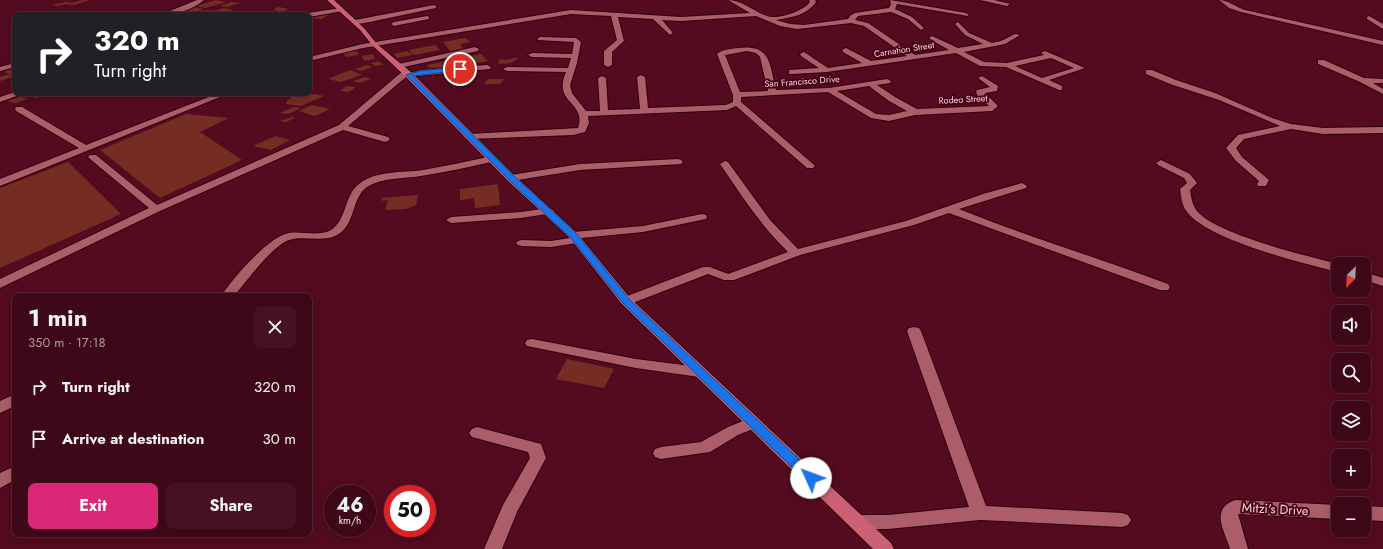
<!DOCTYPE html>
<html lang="en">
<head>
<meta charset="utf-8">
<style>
	body { margin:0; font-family:Jost,sans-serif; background:#461121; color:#f1f3f6; height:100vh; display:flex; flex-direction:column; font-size:15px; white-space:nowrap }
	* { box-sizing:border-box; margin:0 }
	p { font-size:13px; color:#ad9aa2 }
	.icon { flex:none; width:22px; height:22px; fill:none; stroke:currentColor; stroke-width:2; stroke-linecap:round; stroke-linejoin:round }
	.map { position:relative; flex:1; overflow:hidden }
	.sheet { position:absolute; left:12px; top:293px; width:300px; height:244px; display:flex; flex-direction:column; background:#3f0818; border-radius:8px; box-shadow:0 2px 10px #0003,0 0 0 1px #582937 }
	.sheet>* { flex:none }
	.top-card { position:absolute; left:12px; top:12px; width:300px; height:84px; border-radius:8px; box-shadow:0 2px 10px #0003,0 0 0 1px #582937; background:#202124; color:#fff; overflow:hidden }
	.needle { width:26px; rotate:204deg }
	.fabs { position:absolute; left:1331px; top:257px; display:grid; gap:8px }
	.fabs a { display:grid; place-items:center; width:40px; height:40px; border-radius:8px; background:#3f0818; box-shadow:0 2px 10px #0003,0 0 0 1px #582937; font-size:20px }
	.speed { position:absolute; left:324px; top:485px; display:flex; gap:8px; font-size:20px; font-weight:700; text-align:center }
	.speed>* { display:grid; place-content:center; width:52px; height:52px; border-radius:50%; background:#3f0818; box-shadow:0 2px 10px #0003,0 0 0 1px #582937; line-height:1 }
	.speed small { font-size:10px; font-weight:400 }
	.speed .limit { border:6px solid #d22; background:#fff; color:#111 }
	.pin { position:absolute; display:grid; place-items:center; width:34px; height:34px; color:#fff; margin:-17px; border:2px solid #fff; border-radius:50%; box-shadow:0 1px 4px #0007 }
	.me { position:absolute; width:44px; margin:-22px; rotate:313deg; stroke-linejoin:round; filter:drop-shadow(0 0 3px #0008) }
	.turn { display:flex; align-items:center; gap:14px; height:84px; padding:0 16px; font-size:18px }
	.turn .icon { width:52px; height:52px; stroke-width:2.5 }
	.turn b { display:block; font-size:28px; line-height:34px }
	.round { display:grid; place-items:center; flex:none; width:42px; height:42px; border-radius:8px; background:#461121 }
	.head { display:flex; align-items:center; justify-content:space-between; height:68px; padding:0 16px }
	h1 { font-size:24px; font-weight:700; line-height:30px }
	.button { display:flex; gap:8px; margin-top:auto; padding:8px 16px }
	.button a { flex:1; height:46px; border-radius:8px; background:#db2777; color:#fff; font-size:16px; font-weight:700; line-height:46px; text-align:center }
	.button a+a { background:#461121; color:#f1f3f6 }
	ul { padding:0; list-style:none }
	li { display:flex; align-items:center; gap:12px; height:52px; padding:0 16px }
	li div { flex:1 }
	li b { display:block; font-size:15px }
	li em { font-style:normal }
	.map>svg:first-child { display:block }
</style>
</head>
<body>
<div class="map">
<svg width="1383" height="549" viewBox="0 0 1383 549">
	<rect width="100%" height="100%" fill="#540b20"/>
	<g fill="#752d23">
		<path d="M82,0H90L74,5L66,4L58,6L52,5L66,2L72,3Z"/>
		<path d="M216,0L226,2L206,8L196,6Z"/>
		<path d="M232,2L240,3L227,7L220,6Z"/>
		<path d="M194,7L204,9L187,15L177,12Z"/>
		<path d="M279,7L289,9L281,12L273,9Z"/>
		<path d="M224,8L234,10L219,15H190L206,10L214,11Z"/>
		<path d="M34,11L43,13L36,15L23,14Z"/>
		<path d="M318,15H328L322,19L310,18Z"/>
		<path d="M465,38L470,42L460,44L463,49L450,51L443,42Z"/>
		<path d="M435,45L440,50L414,55L409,50Z"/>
		<path d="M356,50L359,55L346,57L342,53Z"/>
		<path d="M407,51L413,55L397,58L394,54Z"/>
		<path d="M373,54L375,59L364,61L362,56Z"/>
		<path d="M481,54L488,61L432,71L427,65Z"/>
		<path d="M513,58H519L510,63L498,64L500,59L507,60Z"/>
		<path d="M379,61L383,65L375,66L371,63Z"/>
		<path d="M367,65L372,67L362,71L355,69Z"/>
		<path d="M15,67V76L0,81V77L10,74L4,72Z"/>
		<path d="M350,70L362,75L341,82L328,79Z"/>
		<path d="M365,77L371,79L359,83L353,81Z"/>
		<path d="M488,79H504L500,84H484Z"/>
		<path d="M346,86L356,87L349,92L341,91Z"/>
		<path d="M36,93H51L36,98L27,96Z"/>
		<path d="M315,94L324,96L301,106L286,104V102L293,96Z"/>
		<path d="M19,97L28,99L15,103L7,101Z"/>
		<path d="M312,105L330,109L315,116L299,111Z"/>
		<path d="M294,107L301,108L288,114L280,113Z"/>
		<path d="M186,114L229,118L200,132L242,160L160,198L100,150Z"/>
		<path d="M293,117L295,118L286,122L279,121Z"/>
		<path d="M275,136L290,140L271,150L253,146Z"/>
		<path d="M68,162L121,214L0,268V188Z"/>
		<path d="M498,184L500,205L475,208L474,198L460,200V189Z"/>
		<path d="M418,195L416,205L406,209L385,210L388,200L382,201V198Z"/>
		<path d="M567,359L614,369L604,388L556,379Z"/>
	</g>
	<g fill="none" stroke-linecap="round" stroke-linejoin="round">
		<defs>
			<g id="minor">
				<path d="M197,0H204C193,10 174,15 160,15Z"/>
				<path d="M728,0C743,0 754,12 767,16C778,20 804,11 810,2L809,0H815L816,2C806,16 791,17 776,20L790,24L804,25L848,19L851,15L855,13L889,8L891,4L890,0L966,13L969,15L968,16L897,4L895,9L912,17L924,28L921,30L908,19L891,12L858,16L855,20L868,23L915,55L949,50L930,39L929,38L932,36L958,48L983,44L965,35L955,24L958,22L969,33L992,43L1001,41L1015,34L1020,35L1005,44L964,52L984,62L1007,63L1044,55L1041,53L1045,51L1085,68L1049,80L1062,86V90H1059L1006,67L980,66L956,53L827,72L792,74H789V70L819,68L801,56L800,54L804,52L828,68L862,63L843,52L842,50L846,48L871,61L907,56L864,26L851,23L797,29L780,26L756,16L681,21L662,20L673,33L670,35L653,19L618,17L624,41L612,52V65L608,67L604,65V51L617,40L611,16L571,14L363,48L309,61V57L363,44L571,10L681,17L750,13ZM1051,58L1074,68L1042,78L1015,66Z"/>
				<path d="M980,0H994L1010,4L1007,6Z"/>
				<path d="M1219,0C1228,0 1236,7 1245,10L1383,41V45L1241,12L1229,8Z"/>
				<path d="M434,5L436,6V8L365,23L355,24L352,22L355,20Z"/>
				<path d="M341,8L344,10L343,11L309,17V15H305L308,13Z"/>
				<path d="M427,16L429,17V19L394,26L391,24L394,22Z"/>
				<path d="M1369,16L1383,24V29L1367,19V17Z"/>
				<path d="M540,37L576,38L581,42L577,63L570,85L572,93L586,111H600L598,78L602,76L606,78L608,110L640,109L637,77L641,75L645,77L648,108L726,105L733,102V95L717,54C723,49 731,49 738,48C772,44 769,64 776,90L829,88L887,79L891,81L890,83L877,85L895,97L917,109L989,106L978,97L976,92L977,90L990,87L978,78L982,76L998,86L997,91L985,93L998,106L992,111L915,115L889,121L871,118L828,92L741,97V102L813,164L815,166L813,168H807L736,106L727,110L588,116L589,123L585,132L573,135L467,139L465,137L467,135L470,134L578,128C587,101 552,104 566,72L507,71L503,69L507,67L568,68L571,58L532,57L528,55L532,53L572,54L574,42L538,40V38ZM747,51L756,53L760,57L768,91L740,92L725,55ZM869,86L889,101L907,111L889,115L876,114L837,91Z"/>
				<path d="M475,47L479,49L478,51L399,68L395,66L399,64Z"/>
				<path d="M1318,60H1324L1364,78L1383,79V83H1373L1383,89V94L1360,82L1318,64Z"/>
				<path d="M15,63V67L0,71V67Z"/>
				<path d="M487,65L491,67L490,69L406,77L348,126L388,137L390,139L388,141L385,142L343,130L160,211L0,288V279L149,208L90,159L88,157L90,155H96L157,205L339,125L403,71L410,73L421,70Z"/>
				<path d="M1146,70H1152L1176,80L1215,93L1272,118L1291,124L1323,128L1383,127V133L1323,134L1291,129L1244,139L1236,148L1242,157L1269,180L1266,186H1258L1257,184L1259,181L1236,161L1226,148L1238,135L1280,126L1219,100L1170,84L1146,74Z"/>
				<path d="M15,92L25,93L0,102V97Z"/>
				<path d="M219,93H230L0,186V179L79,148L16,111L15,109L16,107H22L86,145Z"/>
				<path d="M492,156L497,159L495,161C471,167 446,172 421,176C403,179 383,177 367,187C351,198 356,225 337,235C322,243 305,235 289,240C272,246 246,282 234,296H221C232,279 269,236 289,233C302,231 319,237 331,230C347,220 344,195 359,184C376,170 403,173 423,170C446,166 469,161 492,156Z"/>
				<path d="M678,159L681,160L683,162L681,164L580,170L511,181L506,178L511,175L580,164Z"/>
				<path d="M1161,160L1190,174L1197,183L1190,190C1191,196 1192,203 1195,208C1209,233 1308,256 1338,264V272C1302,263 1208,240 1187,212C1182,206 1181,197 1180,189L1187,183L1184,178L1158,165L1156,163Z"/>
				<path d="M725,161L728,162L770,220L798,249L906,221L983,194L1022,183L1027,186L1026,188L959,209C1028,237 1099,258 1168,284L1170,287L1168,290H1160L949,213L914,225L800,255L734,280H724L708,274L630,304H622L620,301L622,298L703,267H710L728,274L788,252C761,226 741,195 720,164Z"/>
				<path d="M549,208L554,211L553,213L521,218L451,223L446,220L451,217L521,212Z"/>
				<path d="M702,214L706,215L707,217L706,219L643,232L581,238L583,240L581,242L577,243L551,247L522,246L518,245L516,243L518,241L522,240L551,241L570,238L567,235L573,232L643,226Z"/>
				<path d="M1364,272L1383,278V286L1364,280Z"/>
				<path d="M914,327L919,328L921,331L986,506L1122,513L1128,515L1131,520L1128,525L1122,527L980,520L888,529H858L852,527L849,522L852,517L858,515H888L969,507L907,331L909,328Z"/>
				<path d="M532,339L636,359L699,367L704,369L706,372L704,375L699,377L636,368L527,346L525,343L527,340Z"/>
				<path d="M15,394V406L0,413V401Z"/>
				<path d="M753,417L758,419L761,423L758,427L738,435L710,452L661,459L655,457L653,453L655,449L661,447L701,442L728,427Z"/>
				<path d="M477,427L541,444L546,458L517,512L502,549H484L503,505L530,458L528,452L472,437L469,433L472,429Z"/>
				<path d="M15,466V480L0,488V473Z"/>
				<path d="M1235,500L1338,505V519L1238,514L1248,549H1230C1224,530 1210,509 1235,500Z"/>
				<path d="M1364,506L1383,507V521L1364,520Z"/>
			</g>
			<path id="major" d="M327,0H334L364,28L377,44L412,73L515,176L577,233L630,298L891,543L894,549H873L622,304L569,237L507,180L406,77L373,46L360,30Z"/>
		</defs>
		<use href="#minor" stroke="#30000c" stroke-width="2"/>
		<use href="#major" stroke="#30000c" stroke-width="2"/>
		<use href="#minor" fill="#ac5d6a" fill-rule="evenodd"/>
		<use href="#major" fill="#cc6175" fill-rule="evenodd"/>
	</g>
	<path fill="#1a73e8" stroke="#114b97" d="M460,67L462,68V70L413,76L514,176L576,233L629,299L815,474L817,478L815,482L811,483L807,482L623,303L570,237L509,180L406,75L420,71Z"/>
	<g text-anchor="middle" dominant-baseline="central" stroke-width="4" stroke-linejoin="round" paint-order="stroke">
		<g font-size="9" fill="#fbd6da" stroke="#480017">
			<text transform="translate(904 49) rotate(-9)">Carnation Street</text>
			<text transform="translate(802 81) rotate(-4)">San Francisco Drive</text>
			<text transform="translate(963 99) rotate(-3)">Rodeo Street</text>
		</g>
		<g font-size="13" fill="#fbd6da" stroke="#480017">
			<text transform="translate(1275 509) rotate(3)">Mitzi's Drive</text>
		</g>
	</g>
</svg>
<div class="fabs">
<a><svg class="needle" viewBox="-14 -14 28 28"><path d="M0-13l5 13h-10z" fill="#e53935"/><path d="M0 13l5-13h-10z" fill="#ad9aa2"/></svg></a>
<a><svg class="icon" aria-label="sound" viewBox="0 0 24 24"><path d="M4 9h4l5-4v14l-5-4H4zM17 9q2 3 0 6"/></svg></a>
<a><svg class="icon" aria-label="search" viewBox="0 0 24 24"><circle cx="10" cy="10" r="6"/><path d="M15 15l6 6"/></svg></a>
<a><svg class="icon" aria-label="layers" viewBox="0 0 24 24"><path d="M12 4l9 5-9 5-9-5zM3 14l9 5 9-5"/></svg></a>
<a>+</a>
<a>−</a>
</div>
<div class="speed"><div>46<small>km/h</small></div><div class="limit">50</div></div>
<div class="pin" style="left:460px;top:69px;background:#d93025"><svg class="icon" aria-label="arrive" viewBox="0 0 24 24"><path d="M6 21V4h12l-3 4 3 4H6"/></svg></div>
<svg class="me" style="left:811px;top:478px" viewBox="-20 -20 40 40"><circle r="19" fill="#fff"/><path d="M0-13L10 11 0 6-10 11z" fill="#1a73e8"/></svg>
<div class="top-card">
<div class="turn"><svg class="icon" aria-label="right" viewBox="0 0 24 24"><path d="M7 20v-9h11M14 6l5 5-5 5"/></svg><div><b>320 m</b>Turn right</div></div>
</div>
<section class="sheet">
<div class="head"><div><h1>1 min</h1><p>350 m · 17:18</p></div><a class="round"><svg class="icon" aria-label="close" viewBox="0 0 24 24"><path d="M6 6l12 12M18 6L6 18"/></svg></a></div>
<ul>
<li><svg class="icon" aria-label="right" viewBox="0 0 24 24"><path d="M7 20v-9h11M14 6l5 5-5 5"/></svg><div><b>Turn right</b></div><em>320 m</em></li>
<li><svg class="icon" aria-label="arrive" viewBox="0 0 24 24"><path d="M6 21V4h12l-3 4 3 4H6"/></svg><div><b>Arrive at destination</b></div><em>30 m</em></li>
</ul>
<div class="button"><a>Exit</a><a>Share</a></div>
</section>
</div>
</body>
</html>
